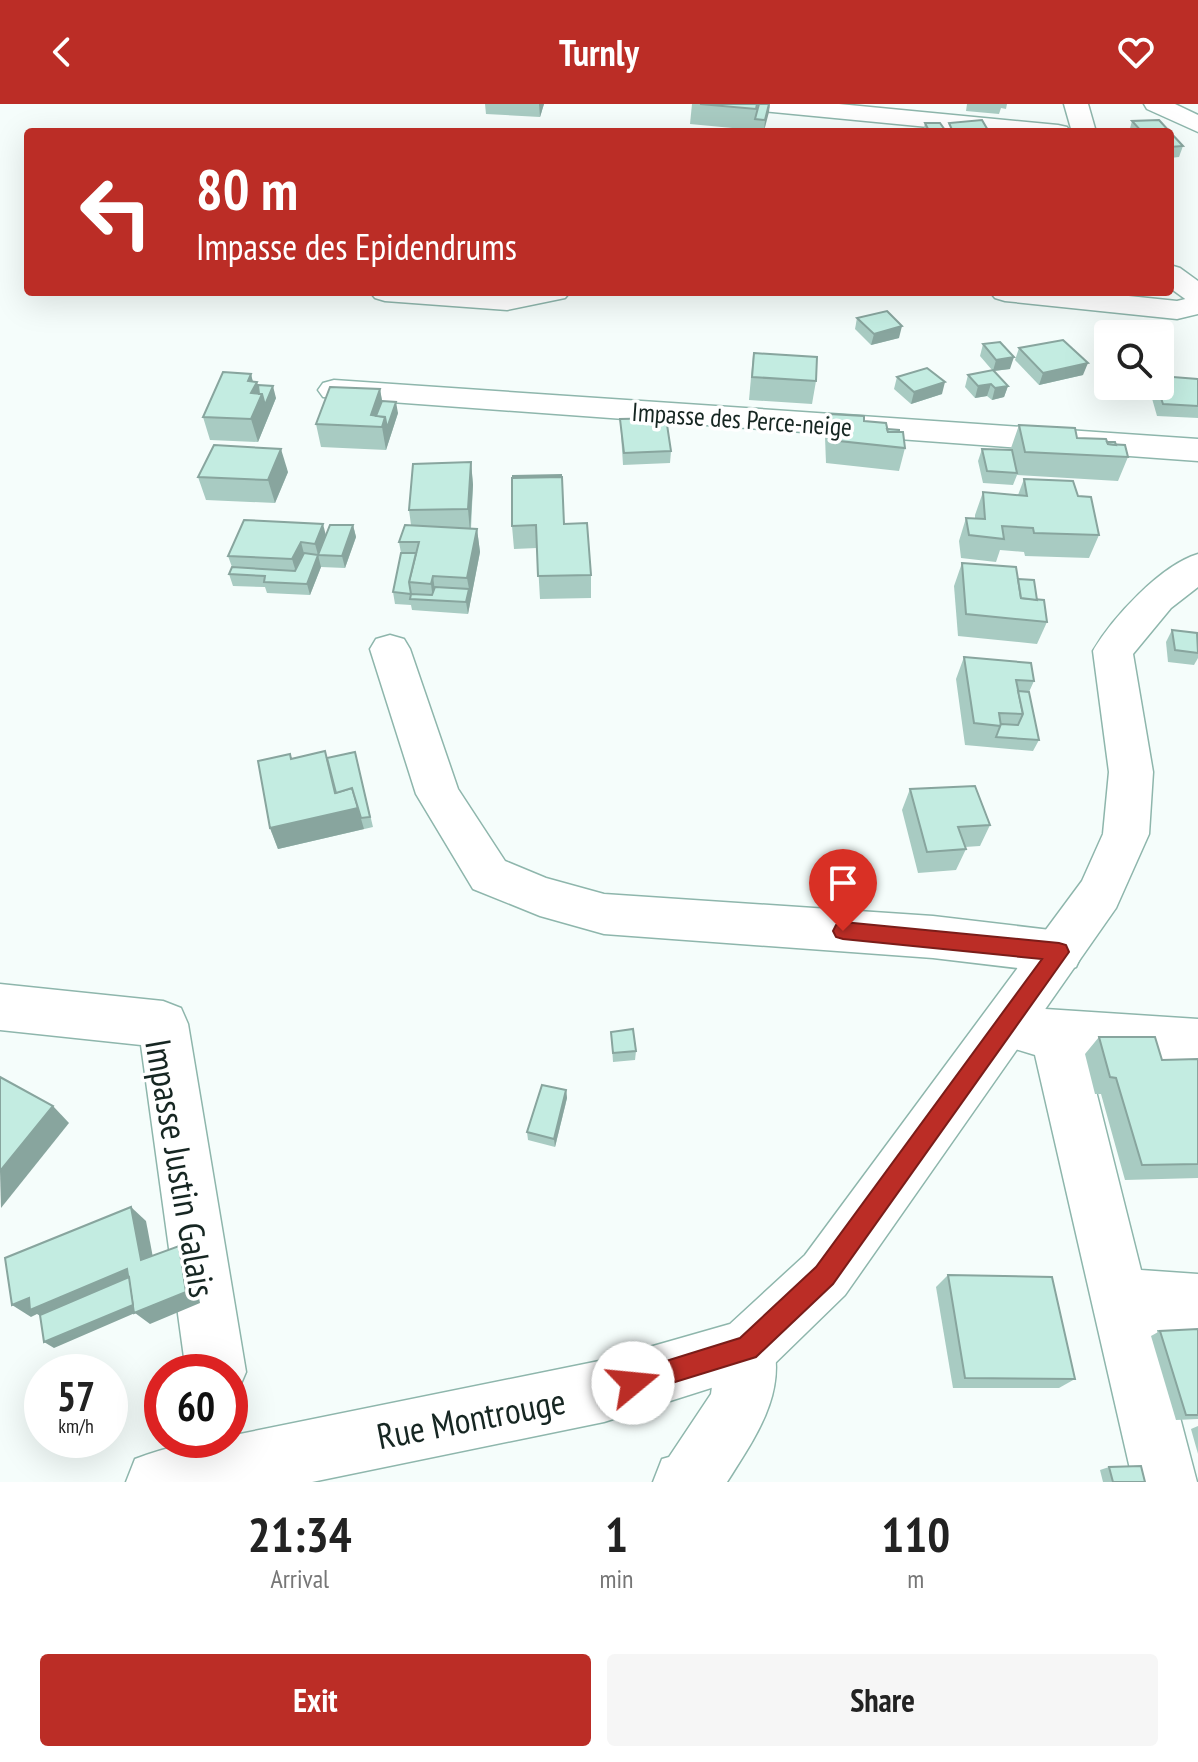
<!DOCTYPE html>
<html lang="en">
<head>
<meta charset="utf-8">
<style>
	body { margin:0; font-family:"PT Sans Narrow",sans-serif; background:#f6f6f6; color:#222; height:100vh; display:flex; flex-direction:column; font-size:30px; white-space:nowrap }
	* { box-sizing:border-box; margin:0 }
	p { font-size:26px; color:#767676 }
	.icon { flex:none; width:44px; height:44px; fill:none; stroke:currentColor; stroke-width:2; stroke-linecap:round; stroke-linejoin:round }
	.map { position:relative; height:1378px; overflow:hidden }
	.details { display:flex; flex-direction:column; background:#fff; flex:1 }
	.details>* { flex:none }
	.guide { position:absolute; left:24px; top:24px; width:1150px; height:168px; border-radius:8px; box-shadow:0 8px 32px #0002; background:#bb2d26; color:#fff; overflow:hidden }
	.fabs { position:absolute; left:1094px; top:216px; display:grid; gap:16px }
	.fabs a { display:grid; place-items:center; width:80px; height:80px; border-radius:8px; background:#fff; box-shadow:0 8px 32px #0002; font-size:40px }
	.speed { position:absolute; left:24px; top:1250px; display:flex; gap:16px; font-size:40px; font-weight:700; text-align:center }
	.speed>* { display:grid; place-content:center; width:104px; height:104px; border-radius:50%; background:#fff; box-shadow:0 8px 32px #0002; line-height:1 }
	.speed small { font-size:20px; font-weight:400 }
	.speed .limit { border:12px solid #d22; background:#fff; color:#111 }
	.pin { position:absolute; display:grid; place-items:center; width:68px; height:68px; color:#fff; margin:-82px -34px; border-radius:50% 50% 50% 0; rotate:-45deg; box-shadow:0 0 8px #0007 }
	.pin .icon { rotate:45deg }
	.me { position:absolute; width:88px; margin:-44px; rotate:73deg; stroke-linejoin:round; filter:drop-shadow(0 0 6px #0008) }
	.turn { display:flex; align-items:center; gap:28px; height:168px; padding:0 40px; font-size:36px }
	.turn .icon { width:104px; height:104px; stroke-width:2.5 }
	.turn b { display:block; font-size:56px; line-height:68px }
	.eta { display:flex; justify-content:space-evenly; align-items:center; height:136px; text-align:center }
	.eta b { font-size:48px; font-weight:600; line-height:56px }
	.primary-button { display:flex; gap:16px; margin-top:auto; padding:16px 40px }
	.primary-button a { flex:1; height:92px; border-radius:8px; background:#bb2d26; color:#fff; font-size:32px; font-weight:600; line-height:92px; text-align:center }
	.primary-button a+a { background:#f6f6f6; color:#222 }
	header { display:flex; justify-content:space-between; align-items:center; height:104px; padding:0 40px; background:#bb2d26; color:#fff; font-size:36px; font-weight:600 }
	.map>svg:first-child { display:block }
</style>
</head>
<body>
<header><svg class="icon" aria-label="back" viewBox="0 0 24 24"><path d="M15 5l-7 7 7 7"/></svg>Turnly<svg class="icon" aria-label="heart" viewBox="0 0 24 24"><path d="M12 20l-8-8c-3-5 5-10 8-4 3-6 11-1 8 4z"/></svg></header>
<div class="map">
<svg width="1198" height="1378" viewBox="0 0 1198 1378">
	<rect width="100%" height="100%" fill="#f5fdfb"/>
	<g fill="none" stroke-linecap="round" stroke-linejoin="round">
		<defs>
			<g id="minor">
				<path d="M750,0H839L1058,21L1067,23L1070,28H980L762,7L753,5Z"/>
				<path d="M370,188H570L565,194L507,206L385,197L375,194Z"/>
				<path d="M990,188H1090L1177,197L1198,192V210L1177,215L1005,197L995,194Z"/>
				<path d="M334,276L1198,335V357L323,293L318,286L323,279Z"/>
				<path d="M390,531L404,535L410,545L458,685L505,757L546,774L604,790L933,812L1059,827L1076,833L1083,848L1076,863L1059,869L933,854L604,830L540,812L473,785L416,690L370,545L376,535Z"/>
				<path d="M0,880L163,897L181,904L188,920L246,1268L237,1289L230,1293V1268H186L141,941L0,926Z"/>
				<path d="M1030,904L1198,915V963L1088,955L1141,1166L1198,1170V1228L1157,1226L1197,1378H1133L1035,951L1012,944L1005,927L1012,910Z"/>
				<path d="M747,1215L768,1224C792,1282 757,1331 727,1378H653L662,1355L669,1353L711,1290L717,1245L726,1224Z"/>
			</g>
			<g id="major">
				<path d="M1064,0H1088L1096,28H1072Z"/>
				<path d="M1144,0H1175L1198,11V28L1147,5Z"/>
				<path d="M1170,161L1180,164L1198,177V200L1188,197L1170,184Z"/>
				<path d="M1198,450V483L1171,504L1133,550L1153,668L1149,730L1116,804L845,1191L768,1266L604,1318L312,1378H126L135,1355C166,1343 197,1336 230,1336V1332L604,1256L730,1220L805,1151L1082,777L1103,730L1109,668L1093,547C1112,514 1161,461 1198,450Z"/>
			</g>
		</defs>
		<use href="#minor" stroke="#8eb6ac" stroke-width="3"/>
		<use href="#major" stroke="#8eb6ac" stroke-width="3"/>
		<use href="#minor" fill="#fff" fill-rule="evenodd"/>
		<use href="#major" fill="#fff" fill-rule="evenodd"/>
	</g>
	<g fill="#a8cbc2">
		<path d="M485,0H544L540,13L486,10Z"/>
		<path d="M692,0H770L764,27L690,20Z"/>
		<path d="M967,0H1007L1006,5L1001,4L999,10L966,7Z"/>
		<path d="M1132,17L1170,28H1129Z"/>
		<path d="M925,19L945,26L944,28H923Z"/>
		<path d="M1170,28L1183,42L1179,53L1170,54Z"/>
		<path d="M857,214L899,234L871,241L855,225Z"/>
		<path d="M983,240L1010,265L994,267L1008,282L1004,293L992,296L987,292L975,294L965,283L968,271L992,266L980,252Z"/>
		<path d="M1019,244L1083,271L1039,281L1015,256Z"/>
		<path d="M753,251L816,277L812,300L749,296Z"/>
		<path d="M251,270L253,278L276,294L258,338L210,336L203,313Z"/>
		<path d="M897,273L942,290L911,300L894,285Z"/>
		<path d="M1198,275V314L1157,312L1149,284V282H1160Z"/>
		<path d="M380,285L382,297L398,309L386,346L321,343L316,320Z"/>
		<path d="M829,310L864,317L887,325L905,344L899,367L826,359L825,333Z"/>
		<path d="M620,315L671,347L670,359L623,361Z"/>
		<path d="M1019,321L1077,334L1107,338L1116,341L1128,353L1118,377L1017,371L1013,381L983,379L978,357L982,345L1012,346L1011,344Z"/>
		<path d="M471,358L473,381L471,425H477L480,448L468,510L412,506L411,501L395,500L393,488L401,449L399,438L411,421L409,406Z"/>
		<path d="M288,368L275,399L206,396L198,373Z"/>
		<path d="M1024,375L1078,392L1099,431L1089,454L1025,452L1024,448L1000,446L996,458L961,454L959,437L966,414H975V411L983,388L1018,391Z"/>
		<path d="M564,420L591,471V494L540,495L537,444L514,445L512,422Z"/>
		<path d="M353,421L356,433L345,464L321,463L310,491L267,489L265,483L233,482L229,470L232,463L228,452L326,431Z"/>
		<path d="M962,459L1018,475L1037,496L1047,518L1037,540L958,532L954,482Z"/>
		<path d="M1172,526L1198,533V554L1194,561L1168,558L1166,538Z"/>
		<path d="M964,553L1034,577L1029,588L1039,636L1033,647L965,641L956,575Z"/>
		<path d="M355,648L373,723L278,745L270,724L291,655L327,654Z"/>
		<path d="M910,685L990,721L980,742L965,743L966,745L956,766L918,769L902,706Z"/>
		<path d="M611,928L636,947L635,956L613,958Z"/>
		<path d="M1099,933L1162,956L1198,955V1074L1125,1076L1101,990H1095L1085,950Z"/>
		<path d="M566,986L567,994L555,1043L528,1036L527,1028Z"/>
		<path d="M948,1171L1075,1275L1059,1284H953L936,1183Z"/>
		<path d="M1198,1225V1315L1176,1316L1151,1232L1160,1227Z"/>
		<path d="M1198,1322V1350L1191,1325Z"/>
		<path d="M1109,1363L1145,1378H1103L1100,1366Z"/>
	</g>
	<g fill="#88a59e">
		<path d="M539,0H544L540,13Z"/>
		<path d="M770,0L769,8L764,27L765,16Z"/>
		<path d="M902,222L899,234L871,241L874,230Z"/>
		<path d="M1014,253L1010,265L993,267L996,256Z"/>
		<path d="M1088,259L1083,271L1039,281L1043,269Z"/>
		<path d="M251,270L254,283L257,278L261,293L262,290L273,282L276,294L258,338L251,315L254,300L248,277Z"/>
		<path d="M945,278L942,290L911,300L914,288Z"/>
		<path d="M991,280L987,292L975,294L978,282Z"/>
		<path d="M1008,282L1004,293L992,296L995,284Z"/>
		<path d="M380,285L384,308L379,323L371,311Z"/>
		<path d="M396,298L398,309L386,346L382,323L385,313Z"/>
		<path d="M281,345L288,368L275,399L268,376Z"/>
		<path d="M471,358L473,381L470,428L468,405Z"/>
		<path d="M323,420L329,443L318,451L315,440Z"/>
		<path d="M353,421L356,433L345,464L342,452Z"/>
		<path d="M477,425L480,448L468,510L466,498L469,485L467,474Z"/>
		<path d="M301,438L307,461L299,478L292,455Z"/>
		<path d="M318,451L321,463L310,491L307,480Z"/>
		<path d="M433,472L436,495L433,496L431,480Z"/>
		<path d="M332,669L355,694L364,725L278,745L270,724Z"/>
		<path d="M566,986L567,994L555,1043L554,1035Z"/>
		<path d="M53,1002L69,1019L1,1104L0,1067Z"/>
		<path d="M131,1103L146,1117L156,1169L141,1156Z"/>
		<path d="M179,1142L192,1155L200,1199L150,1220L135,1209L54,1244L44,1238L49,1217L37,1210L31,1213L12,1201L29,1194L127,1165Z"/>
	</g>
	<g fill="#c3ece1" stroke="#88a59e" stroke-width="2">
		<path d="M700,0H757L756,5Z"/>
		<path d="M759,0H769L765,16L755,15Z"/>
		<path d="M982,16L989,28H953L949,19Z"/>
		<path d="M1159,16L1170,28H1142L1132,17Z"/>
		<path d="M925,19H940L945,26L929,27Z"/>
		<path d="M1170,28L1183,42L1170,43Z"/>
		<path d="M887,207L902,222L874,230L857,214Z"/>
		<path d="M1063,236L1088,259L1043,269L1019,244Z"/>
		<path d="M1000,238L1014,253L996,256L983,240Z"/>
		<path d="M754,249L817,253L816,277L752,273Z"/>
		<path d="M927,264L945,278L914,288L897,273Z"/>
		<path d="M993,266L1008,282L995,284L991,280L978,282L968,271Z"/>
		<path d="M223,268L251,270L248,277L257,278L251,289L262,290L251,315L203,313Z"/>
		<path d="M1160,272L1198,275V302L1163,300L1157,282H1160Z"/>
		<path d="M258,281L273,282L265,301L262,290H259Z"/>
		<path d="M330,283L380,285L371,311L385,313L382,323L316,320Z"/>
		<path d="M382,297L396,298L387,324L385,313L376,312Z"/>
		<path d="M829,310L864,312V317L886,319L888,328H903L905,344L830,336Z"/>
		<path d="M666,314L671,347L624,349L620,315Z"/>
		<path d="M1019,321L1075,324L1077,334L1106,335L1108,340L1125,341L1128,353L1025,348Z"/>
		<path d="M887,325L899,326V328H888Z"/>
		<path d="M1107,338H1115L1116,341L1108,340Z"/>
		<path d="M214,341L281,345L268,376L198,373Z"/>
		<path d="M982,345L1012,346L1017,369L987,367Z"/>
		<path d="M471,358L468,405L409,406L413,360Z"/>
		<path d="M561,371V373L513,374V372Z"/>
		<path d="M562,373L564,420L587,419L591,471L538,472L536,421L512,422V374Z"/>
		<path d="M1024,375L1073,377L1078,392L1091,393L1099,431L1034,429L1033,424L1002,422L1004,435L969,431L966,414L985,415L983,388L1027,392Z"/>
		<path d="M244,416L323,420L315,440L301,438L292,455L228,452Z"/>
		<path d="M330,421H353L342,452L318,451Z"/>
		<path d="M405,421L477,425L467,474L433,472L431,480L409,478L419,438H399Z"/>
		<path d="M304,449L318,451L307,480L264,478L265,472L229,470L232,463L295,467Z"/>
		<path d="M401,449H416L409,478L411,490L393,488Z"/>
		<path d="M962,459L1016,463L1021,494L1044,496L1047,518L966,510Z"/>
		<path d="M1018,475L1034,476L1037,496L1021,494Z"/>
		<path d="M435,483L469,485L466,498L410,495L411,490L432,491Z"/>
		<path d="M1172,526L1197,529L1198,549L1175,546Z"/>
		<path d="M964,553L1031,559L1034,577L1016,576L1023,610L999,609L1001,622L974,619Z"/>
		<path d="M1018,587L1029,588L1039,636L996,633L1001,620L1018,621L1023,610Z"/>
		<path d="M325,647L335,689L352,684L358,704L270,724L258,657L290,650L291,655Z"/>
		<path d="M355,648L370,713L361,714L352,684L336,689L327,654Z"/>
		<path d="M975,682L990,721L958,723L966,745L927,748L910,685Z"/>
		<path d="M633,925L636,947L613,949L611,928Z"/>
		<path d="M1099,933H1155L1162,956L1198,955V1060L1142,1061L1116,974L1110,973Z"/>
		<path d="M0,973L53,1002L0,1067Z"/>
		<path d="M542,981L566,986L554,1035L527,1028Z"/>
		<path d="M131,1103L141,1156L179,1142L186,1188L134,1209L127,1165L30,1206L29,1194L12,1201L5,1154Z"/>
		<path d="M948,1171L1052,1173L1075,1275L965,1274Z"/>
		<path d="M129,1173L133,1201L44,1238L40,1211Z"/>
		<path d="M1198,1225V1311H1186L1160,1227Z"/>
		<path d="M1141,1362L1145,1378H1113L1109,1363Z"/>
	</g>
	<path fill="#bb2d26" stroke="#7a1d19" stroke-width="2" d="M843,818L1059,839L1066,841L1069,848L833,1180L756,1253L633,1291L624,1288L620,1279L624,1270L740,1234L816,1163L1042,855L843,835L836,833L833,827L836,821Z"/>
	<g text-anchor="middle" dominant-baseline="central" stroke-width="7" stroke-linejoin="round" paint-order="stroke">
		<g font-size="26" fill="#162622" stroke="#fff">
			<text transform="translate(742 315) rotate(4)">Impasse des Perce-neige</text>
		</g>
		<g font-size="36" fill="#162622" stroke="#fff">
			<text transform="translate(181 1064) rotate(80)">Impasse Justin Galais</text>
			<text transform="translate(471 1314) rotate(-11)">Rue Montrouge</text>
		</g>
	</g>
</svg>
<div class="fabs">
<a><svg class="icon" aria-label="search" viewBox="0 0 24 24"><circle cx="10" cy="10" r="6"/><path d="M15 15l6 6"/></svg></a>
</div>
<div class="speed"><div>57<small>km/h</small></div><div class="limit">60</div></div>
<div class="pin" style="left:843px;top:827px;background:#d93025"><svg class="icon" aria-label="arrive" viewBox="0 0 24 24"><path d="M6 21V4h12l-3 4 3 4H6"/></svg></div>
<svg class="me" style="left:633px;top:1279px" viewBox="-20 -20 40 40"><circle r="19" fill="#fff"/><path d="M0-13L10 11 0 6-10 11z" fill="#bb2d26"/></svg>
<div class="guide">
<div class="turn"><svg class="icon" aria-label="left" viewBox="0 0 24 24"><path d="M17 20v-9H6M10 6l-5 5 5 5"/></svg><div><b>80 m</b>Impasse des Epidendrums</div></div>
</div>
</div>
<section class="details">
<div class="eta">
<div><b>21:34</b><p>Arrival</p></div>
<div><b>1</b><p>min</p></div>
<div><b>110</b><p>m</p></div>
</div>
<div class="primary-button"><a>Exit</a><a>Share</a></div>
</section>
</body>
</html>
